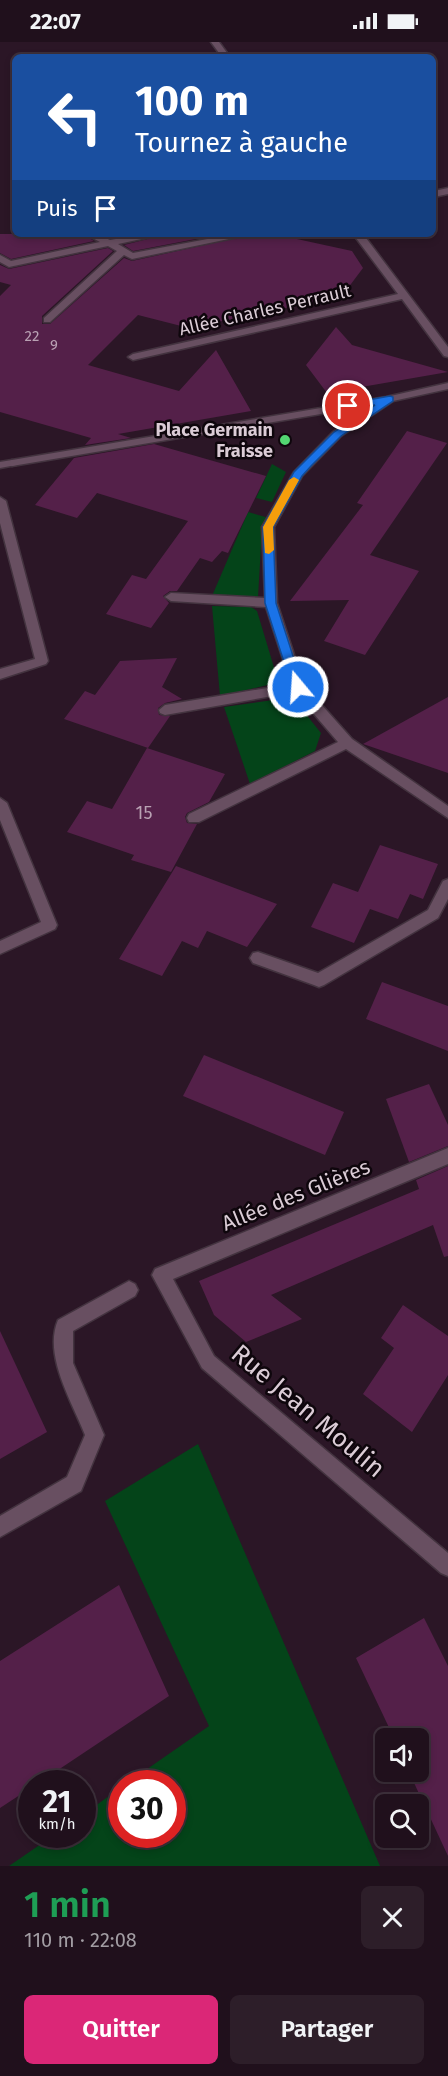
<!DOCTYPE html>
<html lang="fr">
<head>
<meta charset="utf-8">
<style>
	body { margin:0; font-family:"Fira Sans",sans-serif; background:#2d1e29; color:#f1f3f6; height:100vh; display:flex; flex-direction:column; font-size:22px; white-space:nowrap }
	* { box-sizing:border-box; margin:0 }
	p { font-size:20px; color:#a29da3 }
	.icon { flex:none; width:33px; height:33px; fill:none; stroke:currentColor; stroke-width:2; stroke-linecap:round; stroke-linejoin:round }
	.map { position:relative; height:1824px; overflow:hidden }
	.panel { display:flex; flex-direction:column; background:#20101c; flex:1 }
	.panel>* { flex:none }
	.banner { position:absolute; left:12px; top:12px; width:424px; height:183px; border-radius:9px; box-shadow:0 3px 9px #0003,0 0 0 2px #3d303b; background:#1a4fa0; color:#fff; overflow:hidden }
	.buttons { position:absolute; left:375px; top:1686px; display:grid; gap:12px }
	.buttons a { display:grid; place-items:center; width:54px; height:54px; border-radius:9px; background:#20101c; box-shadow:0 3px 9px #0003,0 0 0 2px #3d303b; font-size:30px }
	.speed { position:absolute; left:18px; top:1728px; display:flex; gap:12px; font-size:30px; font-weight:700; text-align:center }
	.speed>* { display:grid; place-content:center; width:78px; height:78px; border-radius:50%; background:#20101c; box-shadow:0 3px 9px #0003,0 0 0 2px #3d303b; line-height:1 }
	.speed small { font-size:15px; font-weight:400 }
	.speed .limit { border:9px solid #d22; background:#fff; color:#111 }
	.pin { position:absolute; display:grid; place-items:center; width:51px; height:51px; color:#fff; margin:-26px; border:3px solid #fff; border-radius:50%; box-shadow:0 2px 6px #0007 }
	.me { position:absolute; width:66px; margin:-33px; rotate:342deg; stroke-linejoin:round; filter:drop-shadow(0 0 4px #0008) }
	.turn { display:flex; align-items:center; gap:21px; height:126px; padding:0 24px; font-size:27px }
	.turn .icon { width:78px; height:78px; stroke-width:2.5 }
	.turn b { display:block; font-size:42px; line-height:51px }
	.then { display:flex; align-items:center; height:57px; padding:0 24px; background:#0003; gap:12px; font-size:22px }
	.round { display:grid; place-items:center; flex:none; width:63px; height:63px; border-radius:9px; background:#2d1e29 }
	.headline { display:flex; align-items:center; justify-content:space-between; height:102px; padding:0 24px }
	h1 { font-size:36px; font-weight:600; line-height:45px; color:#1e9e55 }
	.button { display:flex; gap:12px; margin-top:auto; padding:12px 24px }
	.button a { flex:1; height:69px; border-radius:9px; background:#db2777; color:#fff; font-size:24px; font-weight:600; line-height:69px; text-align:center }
	.button a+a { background:#2d1e29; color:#f1f3f6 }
	.status { display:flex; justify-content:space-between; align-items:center; height:42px; padding:0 30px; background:#20101c; direction:ltr }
	.status svg { height:16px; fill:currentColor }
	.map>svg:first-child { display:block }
</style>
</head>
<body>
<div class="status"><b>22:07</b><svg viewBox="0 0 49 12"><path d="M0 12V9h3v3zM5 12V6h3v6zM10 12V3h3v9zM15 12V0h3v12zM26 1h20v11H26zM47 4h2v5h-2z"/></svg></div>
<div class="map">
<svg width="448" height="1824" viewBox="0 0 448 1824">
	<rect width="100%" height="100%" fill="#2b1626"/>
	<g fill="#044419">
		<path d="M272,422L286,430L272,460L256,456Z"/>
		<path d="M248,470L269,476L261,504L258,555L212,554Z"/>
		<path d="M212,564L251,565L257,569L276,632L268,643L220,654Z"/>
		<path d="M280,657L297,661L321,691L315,709L250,742L224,665Z"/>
		<path d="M198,1402L380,1824H9L54,1793L82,1792L83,1773L121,1745L122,1792H172V1742L127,1741L209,1684L105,1459Z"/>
	</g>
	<g fill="#542049">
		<path d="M0,192H83L94,199L11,217L0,211Z"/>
		<path d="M167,192H222L133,209L124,203Z"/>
		<path d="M255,192H274L352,209L363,226L342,254L189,286L138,273L88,323L179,349L216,308L251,369L118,392L131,396L85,403L91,396L0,370V254L11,243L0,240V223L9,227L108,206L113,209L42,274V282H50L124,216L132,219Z"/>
		<path d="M336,285L352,303L448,330L327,351L306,323Z"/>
		<path d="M407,389L447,401L370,513L419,529L365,613L324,599L349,558L290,559L363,463L357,461Z"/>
		<path d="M154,402L266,434L228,511L222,509L212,520L200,516L177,549H170L163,554L169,561L151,586L106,572L132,533L146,537L188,479L97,451L77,476L35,463L74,416Z"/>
		<path d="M177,616L162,645L182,657L165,661L158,666L159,673L170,674L148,706L64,677L85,649L95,653L120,619Z"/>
		<path d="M448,655V731L363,702Z"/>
		<path d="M147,706L225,732L209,760L187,771L185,775L187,781L197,782L171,830L131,818L134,813L67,790L87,759L112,767Z"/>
		<path d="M380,803L438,822L423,857L410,852L398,877L370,867L354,901L311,885L333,841L358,850Z"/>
		<path d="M176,824L277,862L247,905L207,889L198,906L182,899L162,934L119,917Z"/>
		<path d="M382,940L448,964V1009L366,977Z"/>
		<path d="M204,1013L344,1070L325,1113L183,1054Z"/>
		<path d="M429,1042L448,1083V1104L409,1120L386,1057Z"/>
		<path d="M448,1124V1214L444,1215L433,1183L271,1253L302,1277L246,1300L214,1273L199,1239L419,1147L416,1138Z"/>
		<path d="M403,1263L448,1294V1333L412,1390L363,1352L394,1306L381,1296Z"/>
		<path d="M0,1289L47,1390L0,1417Z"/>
		<path d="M119,1543L169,1654L37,1742H32V1745L0,1766V1619Z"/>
		<path d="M424,1576L448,1624V1814L409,1730H418V1696H394L356,1616Z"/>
	</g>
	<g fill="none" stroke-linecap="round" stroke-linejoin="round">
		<defs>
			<path id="pedestrian" d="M12,418L17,421L16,423L0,426V420Z"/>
			<g id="minor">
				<path d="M211,0H219L230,15H222Z"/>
				<path d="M448,146V152L434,155V149Z"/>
				<path d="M85,192H97L110,198L144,192H165L118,202L133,211L234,192H253L132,217L124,213L50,280H44V276L117,209L108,204L9,225L0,220V213L11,219L100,200Z"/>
				<path d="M353,192H363L448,305V315L444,314L402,257L133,318L128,315L133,312L398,252Z"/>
				<path d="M448,341V347L393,359L341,394L302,434L274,485L277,561L304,643L352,697L448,764V776L346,707L199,780H189L187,776L189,772L338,700L295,650L165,673L160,671L159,668L165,663L291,642L266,565L171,559L165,555L171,551L265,556L262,485L294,430L333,390L374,363L12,424L7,421L12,418L386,355Z"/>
				<path d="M0,455L6,459L48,619L46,622L0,637V627L35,617L0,481Z"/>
				<path d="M0,756L7,761L57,883L55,887L0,912V899L41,880L0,778Z"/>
				<path d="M448,837V857L438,876L324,943L319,945L314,943L253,921L250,916L253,911L258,910L318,931L428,868L443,839Z"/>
				<path d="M448,1106V1122L173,1237L214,1314L448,1511V1534L441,1531L202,1326L152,1233L155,1227Z"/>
				<path d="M129,1239L135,1242L138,1248L135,1254L73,1289V1321L104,1393L81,1449L0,1495V1474L67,1435L85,1393C72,1360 43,1313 58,1278Z"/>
			</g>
		</defs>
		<use href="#pedestrian" stroke="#43333f" stroke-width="3"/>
		<use href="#minor" stroke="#43333f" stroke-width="3"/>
		<use href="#pedestrian" fill="#684f61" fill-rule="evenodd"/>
		<use href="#minor" fill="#684f61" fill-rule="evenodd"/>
	</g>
	<path fill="#1a73e8" stroke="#114b97" stroke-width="1.5" d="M390,354L393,355V359L341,394L311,424L302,434L273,485L276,561L303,645L302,648H293L265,561L263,485L294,430L334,390L375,363L348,367L345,366V362Z"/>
	<path fill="#f59e0b" d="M294,435L299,438L273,485L274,508L269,512L265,511L263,485L289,438Z"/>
	<circle fill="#53d672" stroke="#0e060c" stroke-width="2" cx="285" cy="398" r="6"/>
	<g text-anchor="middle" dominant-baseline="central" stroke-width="5" stroke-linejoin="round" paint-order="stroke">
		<g font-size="15" fill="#b9a1b3">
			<text x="32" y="294">22</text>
			<text x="54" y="303">9</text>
		</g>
		<g font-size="18" fill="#dbccd6" stroke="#0e060c">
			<text transform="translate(265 268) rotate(-13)">Allée Charles Perrault</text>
		</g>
		<g font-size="18" font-weight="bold" fill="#dbccd6" stroke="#0e060c" text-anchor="end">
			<text x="273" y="388">Place Germain<tspan x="273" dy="21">Fraisse</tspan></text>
		</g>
		<g font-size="18" fill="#b9a1b3">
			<text x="144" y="771">15</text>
		</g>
		<g font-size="21" fill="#dbccd6" stroke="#0e060c">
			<text transform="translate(296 1153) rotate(-22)">Allée des Glières</text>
		</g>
		<g font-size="26" fill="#dbccd6" stroke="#0e060c">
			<text transform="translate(308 1369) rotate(40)">Rue Jean Moulin</text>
		</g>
	</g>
</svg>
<div class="buttons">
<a><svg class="icon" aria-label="sound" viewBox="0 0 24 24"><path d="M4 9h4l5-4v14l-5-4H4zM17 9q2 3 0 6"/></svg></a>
<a><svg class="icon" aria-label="search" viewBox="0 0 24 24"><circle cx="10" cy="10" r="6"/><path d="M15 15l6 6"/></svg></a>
</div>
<div class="speed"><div>21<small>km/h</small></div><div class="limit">30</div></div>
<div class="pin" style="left:348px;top:364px;background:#d93025"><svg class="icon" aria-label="arrive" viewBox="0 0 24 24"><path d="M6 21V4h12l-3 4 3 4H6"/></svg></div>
<svg class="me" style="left:298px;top:645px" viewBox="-20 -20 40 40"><circle r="17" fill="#1a73e8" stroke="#fff" stroke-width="3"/><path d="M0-11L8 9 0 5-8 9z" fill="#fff"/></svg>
<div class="banner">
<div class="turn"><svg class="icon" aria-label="left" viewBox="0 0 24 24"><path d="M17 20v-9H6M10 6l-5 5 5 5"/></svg><div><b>100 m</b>Tournez à gauche</div></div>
<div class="then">Puis<svg class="icon" aria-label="arrive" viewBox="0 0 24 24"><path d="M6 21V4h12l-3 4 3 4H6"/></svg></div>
</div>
</div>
<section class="panel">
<div class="headline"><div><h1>1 min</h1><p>110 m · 22:08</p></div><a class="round"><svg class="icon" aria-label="close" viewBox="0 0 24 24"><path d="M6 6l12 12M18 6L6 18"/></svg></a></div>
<div class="button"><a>Quitter</a><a>Partager</a></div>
</section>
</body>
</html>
